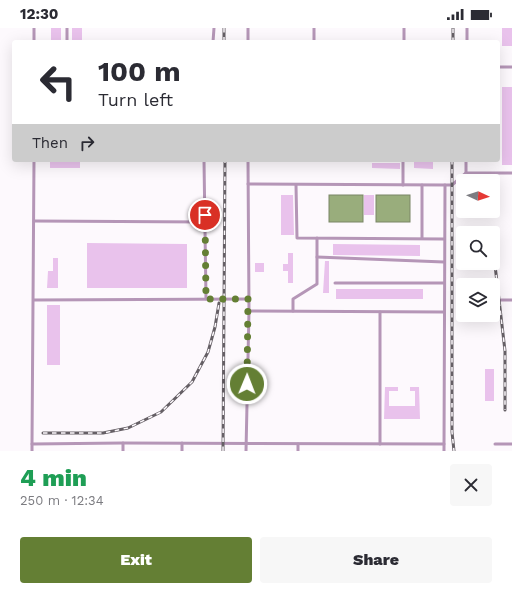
<!DOCTYPE html>
<html lang="en">
<head>
<meta charset="utf-8">
<style>
	body { margin:0; font-family:"Work Sans",sans-serif; background:#f7f7f7; color:#2b2b33; height:100vh; display:flex; flex-direction:column; font-size:15px; white-space:nowrap }
	* { box-sizing:border-box; margin:0 }
	p { font-size:13px; color:#7c7c81 }
	.icon { flex:none; width:22px; height:22px; fill:none; stroke:currentColor; stroke-width:2; stroke-linecap:round; stroke-linejoin:round }
	.map { position:relative; height:423px; overflow:hidden }
	.panel { display:flex; flex-direction:column; background:#fff; flex:1 }
	.panel>* { flex:none }
	.hud { position:absolute; left:12px; top:12px; width:488px; height:122px; border-radius:4px; box-shadow:0 4px 16px #0002; background:#fff; color:#2b2b33; overflow:hidden }
	.needle { width:26px; rotate:93deg }
	.tools { position:absolute; left:456px; top:146px; display:grid; gap:8px }
	.tools a { display:grid; place-items:center; width:44px; height:44px; border-radius:4px; background:#fff; box-shadow:0 4px 16px #0002; font-size:20px }
	.pin { position:absolute; display:grid; place-items:center; width:34px; height:34px; color:#fff; margin:-17px; border:2px solid #fff; border-radius:50%; box-shadow:0 1px 4px #0007 }
	.me { position:absolute; width:44px; margin:-22px; rotate:1deg; stroke-linejoin:round; filter:drop-shadow(0 0 3px #0008) }
	.turn { display:flex; align-items:center; gap:14px; height:84px; padding:0 20px; font-size:18px }
	.turn .icon { width:52px; height:52px; stroke-width:2.5 }
	.turn b { display:block; font-size:28px; line-height:34px }
	.then { display:flex; align-items:center; height:38px; padding:0 20px; background:#0003; gap:8px; font-size:15px }
	.round { display:grid; place-items:center; flex:none; width:42px; height:42px; border-radius:4px; background:#f7f7f7 }
	.overview { display:flex; align-items:center; justify-content:space-between; height:68px; padding:0 20px }
	h1 { font-size:24px; font-weight:800; line-height:30px; color:#1e9e55 }
	.action { display:flex; gap:8px; margin-top:auto; padding:8px 20px }
	.action a { flex:1; height:46px; border-radius:4px; background:#647f34; color:#fff; font-size:16px; font-weight:800; line-height:46px; text-align:center }
	.action a+a { background:#f7f7f7; color:#2b2b33 }
	.status { display:flex; justify-content:space-between; align-items:center; height:28px; padding:0 20px; background:#fff; direction:ltr }
	.status svg { height:11px; fill:currentColor }
	.map>svg:first-child { display:block }
</style>
</head>
<body>
<div class="status"><b>12:30</b><svg viewBox="0 0 49 12"><path d="M0 12V9h3v3zM5 12V6h3v6zM10 12V3h3v9zM15 12V0h3v12zM26 1h20v11H26zM47 4h2v5h-2z"/></svg></div>
<div class="map">
<svg width="512" height="423" viewBox="0 0 512 423">
	<rect width="100%" height="100%" fill="#fdf9fd"/>
	<g fill="#99ad7c" stroke="#7a8666">
		<rect x="329" y="167" width="34" height="27"/>
		<rect x="376" y="167" width="34" height="27"/>
	</g>
	<g fill="#e9c2ec">
		<rect x="51" y="0" width="10" height="14"/>
		<rect x="72" y="0" width="10" height="14"/>
		<rect x="502" y="0" width="10" height="18"/>
		<rect x="502" y="59" width="10" height="78"/>
		<rect x="50" y="132" width="30" height="8"/>
		<path d="M414,132H433V141L414,140Z"/>
		<path d="M372,135H400V141L372,140Z"/>
		<path d="M281,167H293L294,207H281Z"/>
		<rect x="364" y="167" width="10" height="20"/>
		<path d="M87,215L187,216V260H87Z"/>
		<path d="M333,216L420,217V228L333,227Z"/>
		<path d="M288,225H293V255H288V243H283V236H288Z"/>
		<path d="M53,230H58V260H47L48,243H53Z"/>
		<path d="M325,233H329V265H323Z"/>
		<rect x="255" y="235" width="9" height="9"/>
		<rect x="336" y="261" width="87" height="10"/>
		<rect x="47" y="277" width="13" height="60"/>
		<rect x="485" y="341" width="9" height="32"/>
		<path d="M385,359H398V363H389V378H415V363H410V359H419L420,391H384Z"/>
	</g>
	<g fill="none" stroke-linecap="round" stroke-linejoin="round">
		<g stroke="#b596b7" stroke-width="3">
			<path d="M34,14V0"/>
			<path d="M67,14V0"/>
			<path d="M213,14L214,0"/>
			<path d="M248,14V0"/>
			<path d="M314,14V0"/>
			<path d="M404,14V0"/>
			<path d="M467,14V0"/>
			<path d="M498,39H512"/>
			<path d="M34,132L32,416L123,415L444,416"/>
			<path d="M204,132L206,271"/>
			<path d="M466,145H512"/>
			<path d="M248,156L445,157"/>
			<path d="M296,157L297,210L444,211"/>
			<path d="M403,157V132"/>
			<path d="M34,193L205,194"/>
			<path d="M422,210V157"/>
			<path d="M317,229L444,234"/>
			<path d="M335,255H444"/>
			<path d="M34,272L249,271"/>
			<path d="M501,272H512"/>
			<path d="M249,283L443,284"/>
			<path d="M293,283V271L317,256V210"/>
			<path d="M380,284V416"/>
			<path d="M182,415V423"/>
			<path d="M32,416V423"/>
			<path d="M298,416V423"/>
			<path d="M495,416H512"/>
			<path d="M123,423V415"/>
			<path d="M246,423L249,283L248,132"/>
			<path d="M444,423L445,157H452L466,145V132"/>
		</g>
		<defs>
			<g id="rail">
				<path d="M224,0V14"/>
				<path d="M453,14V0"/>
				<path d="M452,132V404L454,423"/>
				<path d="M493,220L505,323V382"/>
				<path d="M43,405H103L128,400L161,384L192,354L208,324L215,299L219,275"/>
				<path d="M223,423L225,132"/>
			</g>
		</defs>
		<use href="#rail" stroke="#655f65" stroke-width="3"/>
		<use href="#rail" stroke="#fdf9fd" stroke-width="1.5" stroke-dasharray="4.5" stroke-linecap="butt"/>
	</g>
	<g fill="none" stroke-linecap="round" stroke-linejoin="round">
		<path stroke="#647f34" stroke-width="7" stroke-dasharray="0 12.6" d="M205,187L206,271H248L247,356"/>
	</g>
</svg>
<div class="tools">
<a><svg class="needle" viewBox="-14 -14 28 28"><path d="M0-13l5 13h-10z" fill="#e53935"/><path d="M0 13l5-13h-10z" fill="#7c7c81"/></svg></a>
<a><svg class="icon" aria-label="search" viewBox="0 0 24 24"><circle cx="10" cy="10" r="6"/><path d="M15 15l6 6"/></svg></a>
<a><svg class="icon" aria-label="layers" viewBox="0 0 24 24"><path d="M12 4l9 5-9 5-9-5zM3 14l9 5 9-5"/></svg></a>
</div>
<div class="pin" style="left:205px;top:187px;background:#d93025"><svg class="icon" aria-label="arrive" viewBox="0 0 24 24"><path d="M6 21V4h12l-3 4 3 4H6"/></svg></div>
<svg class="me" style="left:247px;top:356px" viewBox="-20 -20 40 40"><circle r="17" fill="#647f34" stroke="#fff" stroke-width="3"/><path d="M0-11L8 9 0 5-8 9z" fill="#fff"/></svg>
<div class="hud">
<div class="turn"><svg class="icon" aria-label="left" viewBox="0 0 24 24"><path d="M17 20v-9H6M10 6l-5 5 5 5"/></svg><div><b>100 m</b>Turn left</div></div>
<div class="then">Then<svg class="icon" aria-label="right" viewBox="0 0 24 24"><path d="M7 20v-9h11M14 6l5 5-5 5"/></svg></div>
</div>
</div>
<section class="panel">
<div class="overview"><div><h1>4 min</h1><p>250 m · 12:34</p></div><a class="round"><svg class="icon" aria-label="close" viewBox="0 0 24 24"><path d="M6 6l12 12M18 6L6 18"/></svg></a></div>
<div class="action"><a>Exit</a><a>Share</a></div>
</section>
</body>
</html>
